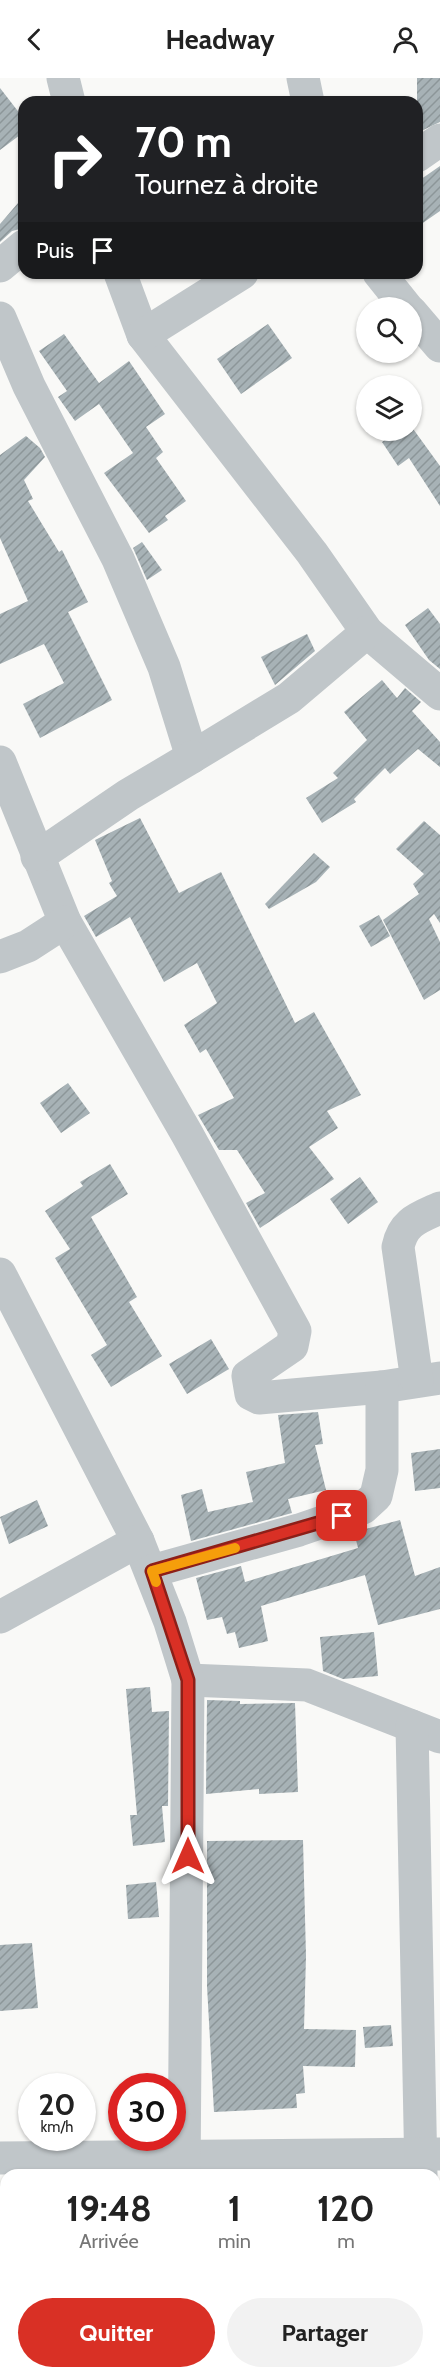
<!DOCTYPE html>
<html lang="fr">
<head>
<meta charset="utf-8">
<style>
	body { margin:0; font-family:Cabin,sans-serif; background:#f2f2f2; color:#222; height:100vh; display:flex; flex-direction:column; font-size:22px; white-space:nowrap }
	* { box-sizing:border-box; margin:0 }
	p { font-size:20px; color:#767676 }
	.icon { flex:none; width:33px; height:33px; fill:none; stroke:currentColor; stroke-width:2; stroke-linecap:round; stroke-linejoin:round }
	.map { position:relative; flex:1; overflow:hidden }
	.side { position:absolute; left:0px; top:2091px; width:441px; height:210px; display:flex; flex-direction:column; background:#fff; border-radius:18px 18px 0 0; box-shadow:0 2px 4px #0004 }
	.side>* { flex:none }
	.guide { position:absolute; left:18px; top:18px; width:405px; height:183px; border-radius:18px; box-shadow:0 2px 4px #0004; background:#202124; color:#fff; overflow:hidden }
	.tools { position:absolute; left:356px; top:219px; display:grid; gap:12px }
	.tools a { display:grid; place-items:center; width:66px; height:66px; border-radius:50%; background:#fff; box-shadow:0 2px 4px #0004; font-size:30px }
	.speed { position:absolute; left:18px; top:1995px; display:flex; gap:12px; font-size:30px; font-weight:700; text-align:center }
	.speed>* { display:grid; place-content:center; width:78px; height:78px; border-radius:50%; background:#fff; box-shadow:0 2px 4px #0004; line-height:1 }
	.speed small { font-size:15px; font-weight:400 }
	.speed .limit { border:9px solid #d22; background:#fff; color:#111 }
	.pin { position:absolute; display:grid; place-items:center; width:51px; height:51px; color:#fff; margin:-26px; border-radius:12px; box-shadow:0 3px 9px #0006 }
	.me { position:absolute; width:66px; margin:-33px; rotate:0deg; stroke-linejoin:round; filter:drop-shadow(0 0 4px #0008) }
	.turn { display:flex; align-items:center; gap:21px; height:126px; padding:0 18px; font-size:27px }
	.turn .icon { width:78px; height:78px; stroke-width:2.5 }
	.turn b { display:block; font-size:42px; line-height:51px }
	.then { display:flex; align-items:center; height:57px; padding:0 18px; background:#0003; gap:12px; font-size:22px }
	.eta { display:flex; justify-content:space-evenly; align-items:center; height:102px; text-align:center }
	.eta b { font-size:36px; font-weight:700; line-height:42px }
	.cta { display:flex; gap:12px; margin-top:auto; padding:12px 18px }
	.cta a { flex:1; height:69px; border-radius:36px; background:#d93025; color:#fff; font-size:24px; font-weight:700; line-height:69px; text-align:center }
	.cta a+a { background:#f2f2f2; color:#222 }
	header { display:flex; justify-content:space-between; align-items:center; height:78px; padding:0 18px; background:#fff; font-size:27px; font-weight:700 }
	.map>svg:first-child { display:block }
</style>
</head>
<body>
<header><svg class="icon" aria-label="back" viewBox="0 0 24 24"><path d="M15 5l-7 7 7 7"/></svg>Headway<svg class="icon" aria-label="person" viewBox="0 0 24 24"><circle cx="12" cy="8" r="4"/><path d="M4 21q1-7 8-7t8 7"/></svg></header>
<div class="map">
<svg width="440" height="2301" viewBox="0 0 440 2301">
	<defs>
		<pattern id="building-hatch" width="6" height="6" patternUnits="userSpaceOnUse" patternTransform="scale(1.5)"><rect width="6" height="6" fill="#a7b2b6"/><path d="M-1 1l2-2M0 6l6-6M5 7l2-2" fill="none" stroke="#8c9699"/></pattern>
	</defs>
	<rect width="100%" height="100%" fill="#f9f9f7"/>
	<g fill="url(#building-hatch)">
		<path d="M417,0H440V44L417,55Z"/>
		<path d="M0,10L24,41V54L0,72Z"/>
		<path d="M440,88V133L417,149V104Z"/>
		<path d="M24,118V150L12,153L0,164V146Z"/>
		<path d="M268,246L292,280L241,316L217,281Z"/>
		<path d="M64,256L99,305L129,283L165,336L146,349L163,374L156,380L186,423L165,438L168,442L149,455L104,395L133,375L99,326L75,343L58,319L67,313L39,273Z"/>
		<path d="M411,348L440,388V428L409,380L398,388L382,364L394,355L392,352H411Z"/>
		<path d="M26,358L40,370L45,379L24,402L33,421L28,423L59,474L62,472L88,524L68,534L112,622L40,660L23,626L64,605L44,566L0,586V536L28,523L0,460V377Z"/>
		<path d="M142,464L162,492L147,502L133,470Z"/>
		<path d="M428,530L440,546V591L429,582L405,547Z"/>
		<path d="M307,556L315,573L275,607L261,579Z"/>
		<path d="M382,602L397,620L405,610L421,624L412,633L440,664V689L418,671L390,696L385,690L354,721L356,724L322,745L306,720L338,700L333,695L367,662L344,634Z"/>
		<path d="M140,740L179,815L221,794L295,945L314,934L361,1017L327,1033L338,1050L309,1069L334,1101L260,1150L246,1125L265,1115L237,1072H219L198,1037L234,1020L206,971L200,975L184,947L217,925L197,885L164,904L130,839L96,859L84,838L117,818L109,805L112,803L95,762Z"/>
		<path d="M424,743L440,757V845L434,836L429,841L440,864V912L424,922L383,842L419,816L413,806L424,796L396,771Z"/>
		<path d="M314,775L330,789L316,804L269,831L265,826Z"/>
		<path d="M379,837L390,858L371,869L359,848Z"/>
		<path d="M68,1005L90,1035L61,1055L40,1025Z"/>
		<path d="M110,1086L128,1116L91,1139L137,1219L129,1224L162,1278L111,1309L91,1277L107,1267L55,1180L70,1171L45,1133L83,1108L80,1104Z"/>
		<path d="M360,1099L378,1124L348,1146L330,1121Z"/>
		<path d="M211,1261L229,1291L187,1316L169,1286Z"/>
		<path d="M318,1334L323,1366L315,1367L326,1412L288,1421L292,1435L191,1463L181,1417L202,1411L208,1434L253,1424L246,1394L285,1385L278,1337Z"/>
		<path d="M440,1371V1410L415,1413L411,1375Z"/>
		<path d="M37,1422L48,1448L9,1466L0,1439Z"/>
		<path d="M400,1442L415,1498L440,1489V1531L378,1547L365,1497L261,1528L268,1563L239,1570L235,1554L227,1556L222,1539L207,1542L196,1500L241,1488L245,1504L358,1470L354,1454Z"/>
		<path d="M374,1554L378,1598L343,1601L323,1593L320,1559Z"/>
		<path d="M150,1609L152,1634L169,1633L168,1728H162L165,1764L133,1768L130,1737H137L126,1611Z"/>
		<path d="M207,1622L240,1623V1626L295,1625L298,1714L259,1716V1711L206,1716Z"/>
		<path d="M303,1762L306,1878L304,1951L356,1952L355,1989L303,1988L305,2015L296,2016L297,2030L214,2034L207,1908V1763Z"/>
		<path d="M156,1804L159,1839L128,1841L126,1807Z"/>
		<path d="M32,1865L38,1930L0,1933V1867Z"/>
		<path d="M391,1947L393,1968L365,1970L363,1949Z"/>
	</g>
	<g fill="none" stroke-linecap="round" stroke-linejoin="round">
		<g stroke="#c0c6c9" stroke-width="33">
			<path d="M63,0L69,24"/>
			<path d="M303,0L308,24"/>
			<path d="M417,78L440,62"/>
			<path d="M0,188L24,168"/>
			<path d="M120,195L143,257L312,475L367,554L440,616"/>
			<path d="M379,195L407,230"/>
			<path d="M411,234L440,268"/>
			<path d="M0,240L29,308L118,481L164,589L192,679L289,620L367,554"/>
			<path d="M143,257L242,195"/>
			<path d="M0,684L65,844L187,1056L295,1253L292,1268L248,1298L251,1316L259,1320L382,1309L440,1300"/>
			<path d="M37,779L128,717L192,679"/>
			<path d="M0,879L28,868L65,844"/>
			<path d="M0,1196L138,1463L170,1544L188,1602L307,1607L440,1659"/>
			<path d="M417,1303L398,1169C403,1144 418,1140 440,1130"/>
			<path d="M152,1493L299,1452L363,1430L376,1418L382,1392V1309"/>
			<path d="M0,1539L138,1463"/>
			<path d="M412,1648L421,2097"/>
			<path d="M0,2080L440,2076"/>
			<path d="M184,2097L188,1602"/>
			<path d="M0,2188L6,2183"/>
			<path d="M433,2295V2301"/>
		</g>
	</g>
	<g fill="none" stroke-linecap="round" stroke-linejoin="round">
		<defs>
			<path id="route" d="M188,1778V1602L152,1493L342,1438"/>
		</defs>
		<use href="#route" stroke="#8d1f18" stroke-width="15"/>
		<use href="#route" stroke="#d93025" stroke-width="10"/>
		<path stroke="#f59e0b" stroke-width="10" d="M156,1504L152,1493L235,1470"/>
	</g>
</svg>
<div class="tools">
<a><svg class="icon" aria-label="search" viewBox="0 0 24 24"><circle cx="10" cy="10" r="6"/><path d="M15 15l6 6"/></svg></a>
<a><svg class="icon" aria-label="layers" viewBox="0 0 24 24"><path d="M12 4l9 5-9 5-9-5zM3 14l9 5 9-5"/></svg></a>
</div>
<div class="speed"><div>20<small>km/h</small></div><div class="limit">30</div></div>
<div class="pin" style="left:342px;top:1438px;background:#d93025"><svg class="icon" aria-label="arrive" viewBox="0 0 24 24"><path d="M6 21V4h12l-3 4 3 4H6"/></svg></div>
<svg class="me" style="left:188px;top:1778px" viewBox="-20 -20 40 40"><path d="M0-17L14 15 0 8-14 15z" fill="#d93025" stroke="#fff" stroke-width="4"/></svg>
<div class="guide">
<div class="turn"><svg class="icon" aria-label="right" viewBox="0 0 24 24"><path d="M7 20v-9h11M14 6l5 5-5 5"/></svg><div><b>70 m</b>Tournez à droite</div></div>
<div class="then">Puis<svg class="icon" aria-label="arrive" viewBox="0 0 24 24"><path d="M6 21V4h12l-3 4 3 4H6"/></svg></div>
</div>
<section class="side">
<div class="eta">
<div><b>19:48</b><p>Arrivée</p></div>
<div><b>1</b><p>min</p></div>
<div><b>120</b><p>m</p></div>
</div>
<div class="cta"><a>Quitter</a><a>Partager</a></div>
</section>
</div>
</body>
</html>
